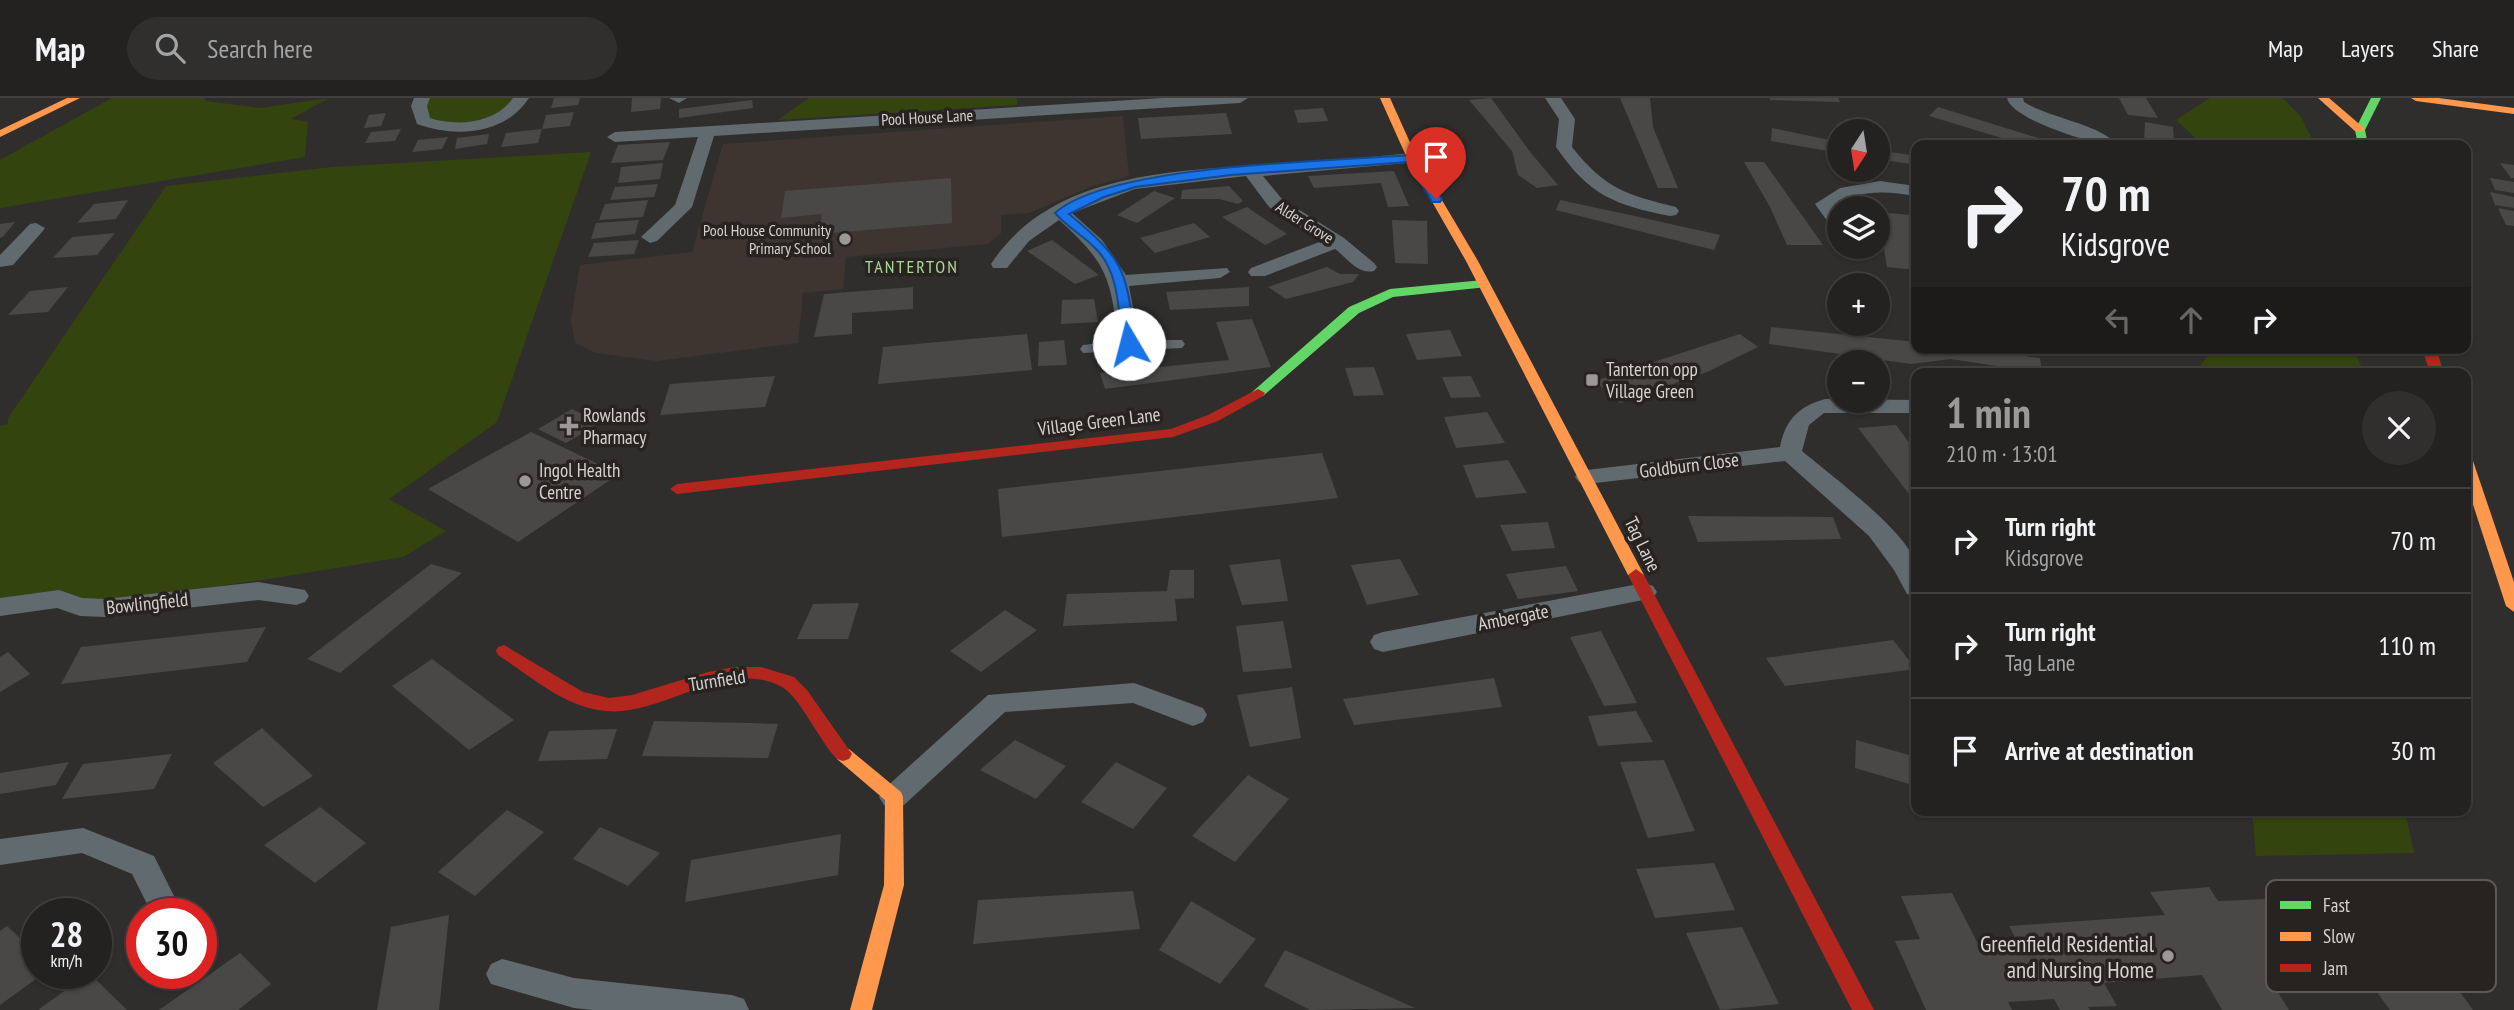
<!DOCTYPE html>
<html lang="en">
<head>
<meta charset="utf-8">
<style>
	body { margin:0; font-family:"PT Sans Narrow",sans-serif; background:#302f2e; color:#f1f3f6; height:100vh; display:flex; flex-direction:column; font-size:26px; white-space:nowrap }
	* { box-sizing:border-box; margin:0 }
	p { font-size:23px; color:#a3a4a5 }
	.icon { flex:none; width:38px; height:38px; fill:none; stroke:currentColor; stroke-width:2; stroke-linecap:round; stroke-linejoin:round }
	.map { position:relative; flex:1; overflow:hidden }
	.drawer { position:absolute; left:1911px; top:270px; width:560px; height:448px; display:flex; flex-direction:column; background:#242221; border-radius:14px; box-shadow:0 2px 5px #0004,0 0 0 2px #413f3f }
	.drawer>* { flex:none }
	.guide { position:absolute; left:1911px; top:42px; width:560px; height:214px; border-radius:14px; box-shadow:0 2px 5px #0004,0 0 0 2px #413f3f; background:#242221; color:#f1f3f6; overflow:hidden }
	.needle { width:46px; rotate:192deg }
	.buttons { position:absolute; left:1827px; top:21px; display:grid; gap:14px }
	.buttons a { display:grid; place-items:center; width:63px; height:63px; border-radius:50%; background:#242221; box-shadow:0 2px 5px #0004,0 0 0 2px #413f3f; font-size:35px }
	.speed { position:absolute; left:21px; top:800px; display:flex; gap:14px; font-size:35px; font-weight:700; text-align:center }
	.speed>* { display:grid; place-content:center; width:91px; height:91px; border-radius:50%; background:#242221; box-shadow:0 2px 5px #0004,0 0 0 2px #413f3f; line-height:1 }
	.speed small { font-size:18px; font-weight:400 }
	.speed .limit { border:10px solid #d22; background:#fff; color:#111 }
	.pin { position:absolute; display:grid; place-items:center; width:60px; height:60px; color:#fff; margin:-72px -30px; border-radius:50% 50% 50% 0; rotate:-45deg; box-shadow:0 0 7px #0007 }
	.pin .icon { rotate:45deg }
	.me { position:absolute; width:77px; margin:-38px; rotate:352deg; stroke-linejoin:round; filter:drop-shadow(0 0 5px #0008) }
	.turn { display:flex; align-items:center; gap:24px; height:147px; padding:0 35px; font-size:32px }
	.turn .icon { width:91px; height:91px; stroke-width:2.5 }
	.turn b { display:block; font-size:49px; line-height:60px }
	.lanes { display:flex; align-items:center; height:66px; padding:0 35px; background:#0003; justify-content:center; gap:35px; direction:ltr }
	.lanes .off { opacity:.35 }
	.round { display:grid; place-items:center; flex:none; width:74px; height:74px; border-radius:37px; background:#302f2e }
	.head { display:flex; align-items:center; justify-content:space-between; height:119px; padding:0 35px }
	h1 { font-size:42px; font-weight:800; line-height:52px; color:#9b9997 }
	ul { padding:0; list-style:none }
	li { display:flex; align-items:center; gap:21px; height:105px; padding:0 35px; border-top:2px solid #413f3f }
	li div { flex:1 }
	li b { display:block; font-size:26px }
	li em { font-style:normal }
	header { display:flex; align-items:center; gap:42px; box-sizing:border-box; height:98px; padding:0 35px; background:#242221; border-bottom:2px solid #413f3f }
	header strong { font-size:33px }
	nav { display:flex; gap:38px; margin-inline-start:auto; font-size:24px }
	.search { width:490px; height:63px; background:#302f2e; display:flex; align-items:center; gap:18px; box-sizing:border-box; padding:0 24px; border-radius:38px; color:#a3a4a5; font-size:26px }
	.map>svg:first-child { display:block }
</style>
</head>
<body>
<header>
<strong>Map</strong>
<div class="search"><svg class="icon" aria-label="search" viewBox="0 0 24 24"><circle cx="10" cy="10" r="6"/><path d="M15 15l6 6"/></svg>Search here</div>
<nav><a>Map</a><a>Layers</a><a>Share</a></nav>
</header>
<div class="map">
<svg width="2514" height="912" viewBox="0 0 2514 912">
	<rect width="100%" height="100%" fill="#302e2c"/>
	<path fill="#3e3530" d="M1123,18L1129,78L1090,89L1029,115L1001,117V135L988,146L846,159L843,191L803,195L798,245L657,263L596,255L575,245L571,222L580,167L692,154L723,46Z"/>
	<g fill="#34440f">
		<path d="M112,0H205L206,3L260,10L329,0L291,21L308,24L305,59L0,110V62Z"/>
		<path d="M422,0H521L481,26H430Z"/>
		<path d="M809,0H1017V7L778,22Z"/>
		<path d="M2210,0H2283L2301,19L2315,47H2203L2176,22Z"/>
		<path d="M591,54L497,324L389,401L446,433L403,459L275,480L109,504H0V328L8,326V320L166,88L332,69Z"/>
		<path d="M2213,250H2352L2365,275L2196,274Z"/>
		<path d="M2252,712H2405L2414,755L2256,758Z"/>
	</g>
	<g fill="#4a4847">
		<path d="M554,0H580L578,7L551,10Z"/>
		<path d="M632,0H661L660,11L631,14Z"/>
		<path d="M1491,0L1531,55L1558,87L1537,90L1518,77L1512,53L1469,2Z"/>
		<path d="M1620,0H1650L1653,29L1678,90H1658Z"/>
		<path d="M1770,0H1838L1840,4L1770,2Z"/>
		<path d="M2119,0H2146L2158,20L2128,17Z"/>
		<path d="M752,2L753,10L679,20V11Z"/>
		<path d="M1938,9L2061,47H2025L1929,18Z"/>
		<path d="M1323,10L1328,23L1298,25L1294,12Z"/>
		<path d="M574,14L570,28L542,31L538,45L501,49L506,35L542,31L546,17Z"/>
		<path d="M386,15L381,28L364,30L369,17Z"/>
		<path d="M1226,15L1232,36L1141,41L1138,20Z"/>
		<path d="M2145,24L2173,29L2174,47H2144Z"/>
		<path d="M1772,30L1839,44V55L1771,43Z"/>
		<path d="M401,31L395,43L365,45L371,34Z"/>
		<path d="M489,36L487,46L455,51L457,40Z"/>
		<path d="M448,39L442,51L412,54L418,42Z"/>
		<path d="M670,44L663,62L611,65L618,47Z"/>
		<path d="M1878,52L1916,58V67L1878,61Z"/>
		<path d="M1744,64H1764L1823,147H1787L1770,109Z"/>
		<path d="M663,65L660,81L618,85L621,69Z"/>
		<path d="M2500,65L2514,67V80H2511Z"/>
		<path d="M1394,73L1409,108L1388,109L1381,85L1314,90L1308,78Z"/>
		<path d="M951,80L952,125L819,136L822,116L781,120L785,93Z"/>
		<path d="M2490,80L2514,84V95L2495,92Z"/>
		<path d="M658,86L654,99L610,102L615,89Z"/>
		<path d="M1229,88L1243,103L1238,106L1219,101H1181L1182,92Z"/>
		<path d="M1154,93L1175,100L1137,125L1117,117Z"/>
		<path d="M2490,94L2514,99V110L2495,107Z"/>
		<path d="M128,102L116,121L77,125L94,106Z"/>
		<path d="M648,102L643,119L599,122L605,106Z"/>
		<path d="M1560,102L1630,117L1720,137L1714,152L1556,112Z"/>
		<path d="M1247,109L1287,136L1265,147L1222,119Z"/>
		<path d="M2498,110L2514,113V128L2506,127Z"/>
		<path d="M1878,114L1910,117L1916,140V172L1887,169Z"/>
		<path d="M639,122L635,136L591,141L596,125Z"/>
		<path d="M1392,122L1427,123L1428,166L1395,165Z"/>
		<path d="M15,124L3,139L0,140V126Z"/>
		<path d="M1194,125L1210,139L1155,155L1140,140Z"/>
		<path d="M115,135L97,157L53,160L72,139Z"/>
		<path d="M639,142L634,156L588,159L594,145Z"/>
		<path d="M1052,142L1099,177L1075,186L1027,153Z"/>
		<path d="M1327,169L1340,176H1359L1353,184L1286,201L1268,189Z"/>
		<path d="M68,189L48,214L8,217L30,193Z"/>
		<path d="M913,189V211L852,215V236L814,239L824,196Z"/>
		<path d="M1249,189V208L1170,212L1166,194Z"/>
		<path d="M1094,201L1098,224L1061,226L1062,202Z"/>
		<path d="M1252,221L1271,269L1105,291L1100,275L1229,262L1216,224Z"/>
		<path d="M1771,229L1916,244V250H1966L2040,260L2042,275L1951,261L1911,266L1769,246Z"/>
		<path d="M1450,232L1462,258L1417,262L1406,236Z"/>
		<path d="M1027,236L1032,272L878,286L883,249Z"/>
		<path d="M1740,236L1758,249L1707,274L1620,305L1595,283Z"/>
		<path d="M1064,242L1067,267L1038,268L1039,244Z"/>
		<path d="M1374,269L1384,297L1354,298L1345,270Z"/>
		<path d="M775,278L765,309L660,317L670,286Z"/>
		<path d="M1471,278L1481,299L1451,300L1442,279Z"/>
		<path d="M572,311L600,325L566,345L538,331Z"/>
		<path d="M1487,314L1505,345L1456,350L1444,319Z"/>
		<path d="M1896,327L1916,354V405L1858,330Z"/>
		<path d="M531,334L619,376L518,444L428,391Z"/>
		<path d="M1322,355L1338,400L1002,439L998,391Z"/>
		<path d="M1508,362L1527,395L1476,400L1463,367Z"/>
		<path d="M1688,418L1833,419L1841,441L1698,444Z"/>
		<path d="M1548,424L1555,450L1512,453L1500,427Z"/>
		<path d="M1280,461L1288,503L1242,507L1229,467Z"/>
		<path d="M1400,461L1419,497L1367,507L1351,467Z"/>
		<path d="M431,466L462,475L340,575L307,561Z"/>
		<path d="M1566,468L1578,493L1518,501L1506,476Z"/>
		<path d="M1170,472H1194V500L1175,501L1177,523L1063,528L1067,496L1167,493Z"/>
		<path d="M859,505L848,541H797L813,506Z"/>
		<path d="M1005,512L1037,532L981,574L950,553Z"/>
		<path d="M1283,523L1292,570L1243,574L1236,528Z"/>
		<path d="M266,529L247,564L61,586L81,549Z"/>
		<path d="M1601,533L1637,605L1604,608L1570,539Z"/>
		<path d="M1893,542L1916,571L1785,588L1766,560Z"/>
		<path d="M8,554L30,576L0,594V559Z"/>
		<path d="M432,561L514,622L469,652L392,588Z"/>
		<path d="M1494,580L1502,609L1354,627L1343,601Z"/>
		<path d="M1292,589L1301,640L1250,649L1237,597Z"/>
		<path d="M1636,613L1653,644L1598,648L1588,618Z"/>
		<path d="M654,623L751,625L778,626L768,660L642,658Z"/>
		<path d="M262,630L313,678L263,709L213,665Z"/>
		<path d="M617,631L607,661L538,663L549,633Z"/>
		<path d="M1015,642L1066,668L1036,701L980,672Z"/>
		<path d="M1856,642L1916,659V688L1855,670Z"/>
		<path d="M172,656L154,691L62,701L83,666Z"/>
		<path d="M1664,662L1695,733L1648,740L1620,664Z"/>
		<path d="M69,664L56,687L0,696V675Z"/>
		<path d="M1116,664L1167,690L1133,731L1081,704Z"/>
		<path d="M1248,677L1289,701L1235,764L1192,738Z"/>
		<path d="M320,709L366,745L315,785L264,747Z"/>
		<path d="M507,712L544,734L475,798L438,774Z"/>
		<path d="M600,729L660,755L628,788L573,761Z"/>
		<path d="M841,736L838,777L685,804L691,762Z"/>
		<path d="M1714,765L1735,812L1655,820L1636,771Z"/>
		<path d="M2209,789L2218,803L2389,796L2473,912H2390L2360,871L2266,875L2289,912H2222L2202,877L2104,885L2117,908L2088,909L2090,912H2060L2054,901L2008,904L2012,912H1926L1895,843L1920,841L1901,798L1952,795L1977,844L2016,841L2009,828L2165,817L2150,794Z"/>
		<path d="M1133,793L1140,831L973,846L978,802Z"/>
		<path d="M1191,803L1256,841L1220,886L1159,852Z"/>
		<path d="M449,817L439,912H377L391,829Z"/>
		<path d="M7,828L37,856V875H44L0,907V833Z"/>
		<path d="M1742,829L1779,906L1720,912L1686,835Z"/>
		<path d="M1285,852L1415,910L1310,912L1264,888Z"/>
		<path d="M240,855L271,886L238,912H159Z"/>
		<path d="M89,875L127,912H38Z"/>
	</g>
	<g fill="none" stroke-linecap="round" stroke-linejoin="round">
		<g fill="#606a6f" fill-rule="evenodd">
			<path d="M414,0H430L427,8L430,20C458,29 496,25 513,0H529C505,37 456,40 417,26L411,8Z"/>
			<path d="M669,0H687L679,5Z"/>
			<path d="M1163,0H1248L1240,5L714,38L692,109L657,143L650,145L641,139L675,107L698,39L615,44L607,39L615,34Z"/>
			<path d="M1545,0H1561L1575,21L1572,49C1605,91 1627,97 1676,109L1679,113L1676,117L1670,118C1614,107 1589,97 1556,49L1559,21Z"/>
			<path d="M2007,0H2023L2024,4C2049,20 2101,26 2117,47C2098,48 2011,22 2007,0Z"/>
			<path d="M1412,55L1420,60L1418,64L1263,78L1282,101L1344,140L1374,165L1377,169L1374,173C1358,177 1347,160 1335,151L1265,178H1251L1248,174L1251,170L1322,143L1269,109L1246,78L1135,91L1072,115L1102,142L1126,177L1227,170L1230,174L1220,180L1129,188L1139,242H1182L1185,246L1182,250L1083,255L1080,251L1083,247L1118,243C1111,180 1107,165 1059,122L1029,143L1007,170H993L991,166C1053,70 1188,72 1289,66C1330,63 1371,59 1412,55Z"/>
			<path d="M1880,83L1916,88V98C1887,93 1861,91 1834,107L1839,115V132L1833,131L1815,106L1840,90Z"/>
			<path d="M36,125L45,130L42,134L13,167L0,169V157L30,126Z"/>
			<path d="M1825,301L1916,302V315H1824L1809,327L1802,353C1829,376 1907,433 1916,466C1919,475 1916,489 1916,499L1907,496L1894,472L1869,438L1785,363L1587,386L1579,384L1575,379L1579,374L1587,372L1780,349C1785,322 1799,308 1825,301Z"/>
			<path d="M258,484L305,492L309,498L305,504L296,507L258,502L105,519L80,518L57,510L0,518V500L59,492L82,500L105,501Z"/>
			<path d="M1644,485L1653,488L1657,494L1653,500L1383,554L1374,551L1370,544L1374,537L1383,534Z"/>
			<path d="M1134,585L1203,610L1207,617L1203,624L1193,628L1133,605L1005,614L904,707L894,711L884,707L879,699L884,691L988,597Z"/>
			<path d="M83,730L154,758L183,816H152L132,776L82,755L0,767V741Z"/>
			<path d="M502,861L574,880L732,897L744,901L749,912H592L574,910L491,886L486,876L491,866Z"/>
		</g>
		<g fill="#63d668" fill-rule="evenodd">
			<path d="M2371,0H2381L2365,32L2368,47H2358L2355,32Z"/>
			<path d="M1483,182L1489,186L1487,189L1393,199L1359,215L1263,298L1258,299L1251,295L1349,209L1390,191Z"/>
		</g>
		<g fill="#ff974d" fill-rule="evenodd">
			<path d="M67,0H80L0,39V32Z"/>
			<path d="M1380,0H1390L1417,60L1478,163L1644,477L1642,481L1636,483L1628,477L1466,163L1407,60Z"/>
			<path d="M2318,0H2329L2364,30V34H2356Z"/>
			<path d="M2411,0H2439L2514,10V16L2416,3Z"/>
			<path d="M2466,358L2473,363L2514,484V514L2506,508L2466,385Z"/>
			<path d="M843,649L849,651L901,694L903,699L904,787L872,912H850L884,787L885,702L837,661L834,656L837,651Z"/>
		</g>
		<g fill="#b3261e" fill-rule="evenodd">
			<path d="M2422,250H2436L2444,275H2430Z"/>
			<path d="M1258,291L1265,295L1263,298L1218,323L1173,339L677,396L670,391L677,386L1171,331L1208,317Z"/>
			<path d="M1636,471L1644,477L1874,912H1852L1628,477Z"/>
			<path d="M504,547L583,594L609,600L632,597L708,574L735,569H761L794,579L807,592L852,656L849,661L843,663L837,661C820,644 800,599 782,589C727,559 661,619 606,613C564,609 532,579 498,557L496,553L498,549Z"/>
		</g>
	</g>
	<path fill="#1a73e8" stroke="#114b97" stroke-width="2" d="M1412,57L1417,60L1442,101L1440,104H1432L1408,64L1231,77L1135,89L1104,99L1069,116C1128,165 1125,172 1136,246L1129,250L1123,246C1118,215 1120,176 1097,152C1084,138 1067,129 1055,115C1109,66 1334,63 1412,57Z"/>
	<g fill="#9b9997" stroke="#272321" stroke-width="2.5">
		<circle cx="845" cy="141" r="7"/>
		<rect x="1585" y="275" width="14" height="14" rx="3.5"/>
		<path d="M565.5 317.5h7v7h7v7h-7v7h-7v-7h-7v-7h7z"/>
		<circle cx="525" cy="383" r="7"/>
		<circle cx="2168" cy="858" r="7"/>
	</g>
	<g text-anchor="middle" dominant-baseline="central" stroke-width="7" stroke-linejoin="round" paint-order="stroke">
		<g font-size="16" fill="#d5d3d1" stroke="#272321">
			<text transform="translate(927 19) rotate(-3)">Pool House Lane</text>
			<text transform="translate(1305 124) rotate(32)">Alder Grove</text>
		</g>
		<g font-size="16" fill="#d5d3d1" stroke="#272321" text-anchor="end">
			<text x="831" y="132">Pool House Community<tspan x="831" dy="18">Primary School</tspan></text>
		</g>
		<g font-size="18" letter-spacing="2" fill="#add896" stroke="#272321">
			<text x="912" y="168">TANTERTON</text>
		</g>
		<g font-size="19" fill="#d5d3d1" stroke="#272321" text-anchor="start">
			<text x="1606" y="271">Tanterton opp<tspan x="1606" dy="22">Village Green</tspan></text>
			<text x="583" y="317">Rowlands<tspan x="583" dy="22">Pharmacy</tspan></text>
			<text x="539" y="372">Ingol Health<tspan x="539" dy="22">Centre</tspan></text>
		</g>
		<g font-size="19" fill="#d5d3d1" stroke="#272321">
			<text transform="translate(1099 323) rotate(-7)">Village Green Lane</text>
			<text transform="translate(1689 367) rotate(-7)">Goldburn Close</text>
			<text transform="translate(1643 446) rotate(64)">Tag Lane</text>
			<text transform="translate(147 505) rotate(-6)">Bowlingfield</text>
			<text transform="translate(1513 519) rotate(-11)">Ambergate</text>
			<text transform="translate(717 582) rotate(-9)">Turnfield</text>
		</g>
		<g font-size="23" fill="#d5d3d1" stroke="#272321" text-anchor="end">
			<text x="2154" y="845">Greenfield Residential<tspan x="2154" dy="26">and Nursing Home</tspan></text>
		</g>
	</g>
	<rect x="2266" y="782" width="230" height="112" rx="10" fill="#272321" stroke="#5b5856" stroke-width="2"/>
	<rect x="2280" y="803" width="31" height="8" fill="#63d668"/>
	<rect x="2280" y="834" width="31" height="9" fill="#ff974d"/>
	<rect x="2280" y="866" width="31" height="8" fill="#b3261e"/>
	<g font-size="19" fill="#d5d3d1">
		<text x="2323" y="814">Fast</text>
		<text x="2323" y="845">Slow</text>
		<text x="2323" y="877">Jam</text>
	</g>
</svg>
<div class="buttons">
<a><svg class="needle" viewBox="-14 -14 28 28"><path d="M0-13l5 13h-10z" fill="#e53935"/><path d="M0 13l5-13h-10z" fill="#a3a4a5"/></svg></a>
<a><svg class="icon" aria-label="layers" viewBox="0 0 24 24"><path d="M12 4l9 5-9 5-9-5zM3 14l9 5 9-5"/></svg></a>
<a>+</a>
<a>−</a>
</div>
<div class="speed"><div>28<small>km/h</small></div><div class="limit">30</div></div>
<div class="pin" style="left:1436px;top:101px;background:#d93025"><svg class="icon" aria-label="arrive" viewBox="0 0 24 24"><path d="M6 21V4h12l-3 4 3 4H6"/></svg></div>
<svg class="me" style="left:1129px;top:246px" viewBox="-20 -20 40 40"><circle r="19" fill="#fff"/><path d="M0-13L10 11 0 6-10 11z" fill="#1a73e8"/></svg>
<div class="guide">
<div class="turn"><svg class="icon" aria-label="right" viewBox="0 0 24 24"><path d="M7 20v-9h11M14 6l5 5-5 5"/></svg><div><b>70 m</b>Kidsgrove</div></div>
<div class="lanes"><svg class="icon off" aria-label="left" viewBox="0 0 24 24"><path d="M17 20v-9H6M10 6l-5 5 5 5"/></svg><svg class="icon off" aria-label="ahead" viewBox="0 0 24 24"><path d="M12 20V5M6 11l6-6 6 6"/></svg><svg class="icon" aria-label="right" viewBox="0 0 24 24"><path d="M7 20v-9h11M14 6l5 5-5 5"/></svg></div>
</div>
<section class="drawer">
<div class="head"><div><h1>1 min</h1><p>210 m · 13:01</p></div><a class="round"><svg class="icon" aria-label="close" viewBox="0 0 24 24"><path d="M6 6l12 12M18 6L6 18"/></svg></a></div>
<ul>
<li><svg class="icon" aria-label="right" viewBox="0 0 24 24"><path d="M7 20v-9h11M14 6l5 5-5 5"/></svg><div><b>Turn right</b><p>Kidsgrove</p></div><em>70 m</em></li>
<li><svg class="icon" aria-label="right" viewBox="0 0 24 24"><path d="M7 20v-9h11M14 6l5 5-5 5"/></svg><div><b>Turn right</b><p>Tag Lane</p></div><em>110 m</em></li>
<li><svg class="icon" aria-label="arrive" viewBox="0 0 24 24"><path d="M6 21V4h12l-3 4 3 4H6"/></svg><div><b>Arrive at destination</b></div><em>30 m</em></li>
</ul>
</section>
</div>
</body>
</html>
